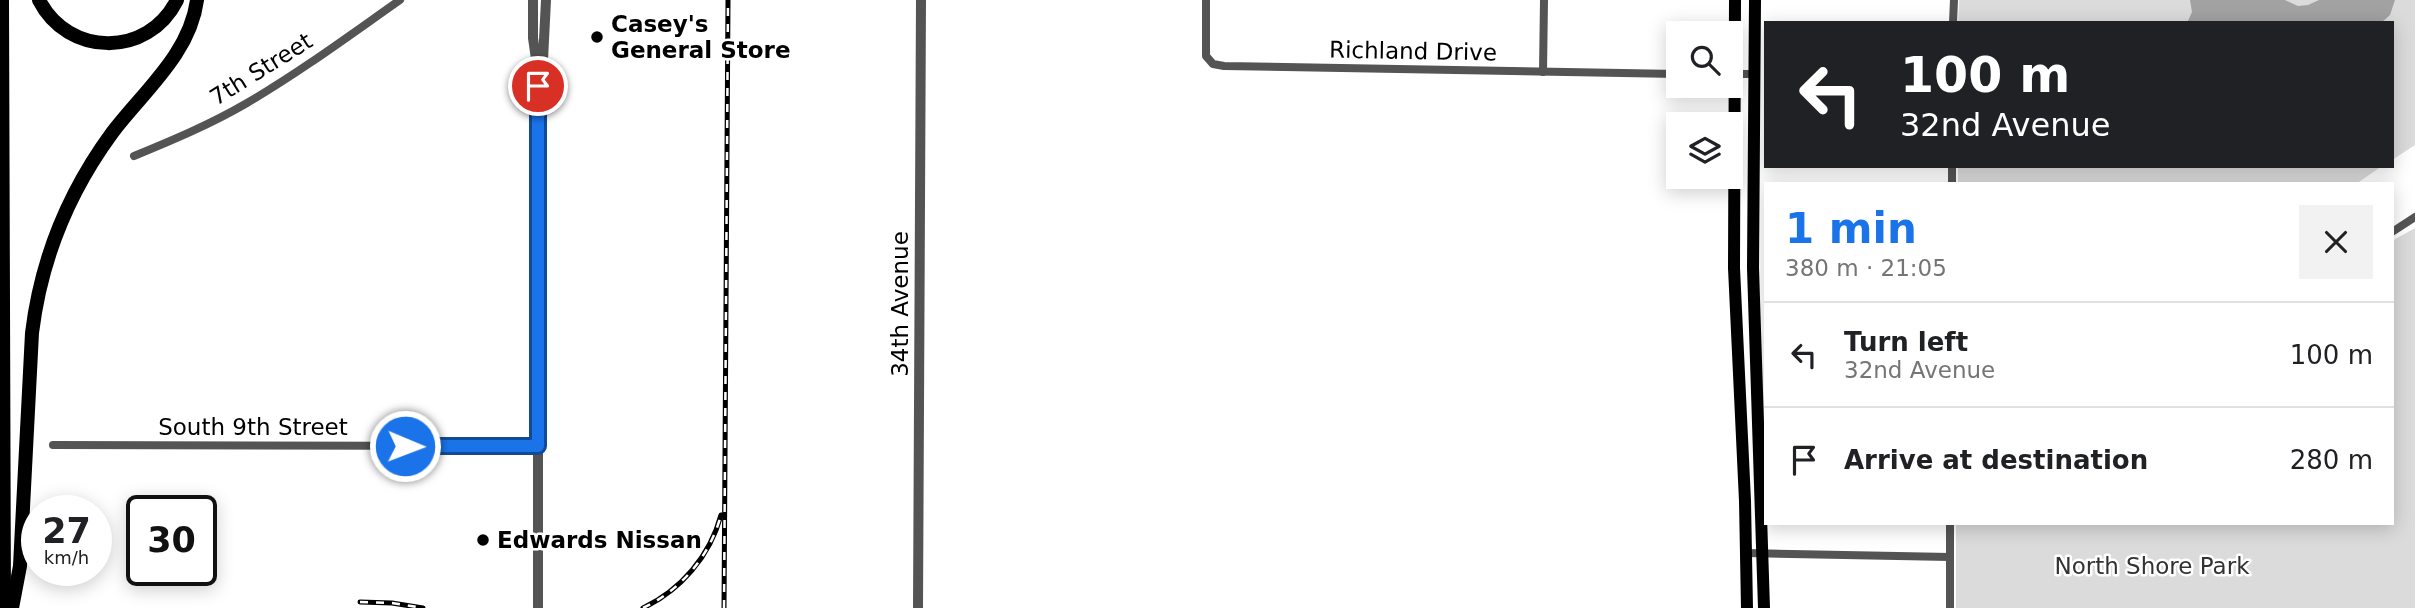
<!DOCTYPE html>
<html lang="en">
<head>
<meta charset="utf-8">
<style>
	body { margin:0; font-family:"DejaVu Sans",sans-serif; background:#f2f2f2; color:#202124; height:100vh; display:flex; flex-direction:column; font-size:26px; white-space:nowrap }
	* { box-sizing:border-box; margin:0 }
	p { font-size:23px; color:#757577 }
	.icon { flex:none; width:38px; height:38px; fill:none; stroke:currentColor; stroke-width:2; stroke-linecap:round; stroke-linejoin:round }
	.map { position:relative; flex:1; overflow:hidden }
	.drawer { position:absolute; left:1764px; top:182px; width:630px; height:343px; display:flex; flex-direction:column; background:#fff; border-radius:0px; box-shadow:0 4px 18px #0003 }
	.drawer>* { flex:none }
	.guide { position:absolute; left:1764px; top:21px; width:630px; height:147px; border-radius:0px; box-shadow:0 4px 18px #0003; background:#202124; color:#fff; overflow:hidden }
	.buttons { position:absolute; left:1666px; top:21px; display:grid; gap:14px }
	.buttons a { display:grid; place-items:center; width:77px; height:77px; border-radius:0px; background:#fff; box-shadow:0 4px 18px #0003; font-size:35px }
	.speed { position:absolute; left:21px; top:495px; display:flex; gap:14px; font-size:35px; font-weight:700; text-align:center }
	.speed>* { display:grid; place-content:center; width:91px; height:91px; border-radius:50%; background:#fff; box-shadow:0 4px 18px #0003; line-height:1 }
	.speed small { font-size:18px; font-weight:400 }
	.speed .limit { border:4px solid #111; border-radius:10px; background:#fff; color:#111 }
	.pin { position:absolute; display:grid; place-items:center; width:60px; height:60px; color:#fff; margin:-30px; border:4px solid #fff; border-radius:50%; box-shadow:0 2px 7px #0007 }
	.me { position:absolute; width:77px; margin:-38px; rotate:91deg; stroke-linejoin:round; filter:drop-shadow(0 0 5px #0008) }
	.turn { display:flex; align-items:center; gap:24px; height:147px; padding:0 21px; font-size:32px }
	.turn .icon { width:91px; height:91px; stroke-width:2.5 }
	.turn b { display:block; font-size:49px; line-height:60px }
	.round { display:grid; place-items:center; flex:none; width:74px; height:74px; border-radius:0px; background:#f2f2f2 }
	.summary { display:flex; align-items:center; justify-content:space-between; height:119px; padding:0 21px }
	h1 { font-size:42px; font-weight:800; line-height:52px; color:#1a73e8 }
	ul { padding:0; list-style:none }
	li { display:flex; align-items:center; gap:21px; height:105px; padding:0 21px; border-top:2px solid #e0e0e0 }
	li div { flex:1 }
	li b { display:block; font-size:26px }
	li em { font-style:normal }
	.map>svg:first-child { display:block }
</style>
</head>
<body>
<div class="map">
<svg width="2415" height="608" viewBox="0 0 2415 608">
	<rect width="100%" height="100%" fill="#fff"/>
	<g fill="#dbdbdb">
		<path d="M1959,0H2415V145L2392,160V23H1958Z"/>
		<path d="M1958,166H2382L2356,184H1958Z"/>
		<path d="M2415,228V608H1956V523H2392V241Z"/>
	</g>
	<path fill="#a2a2a2" d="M2190,0H2285L2298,6L2308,5L2319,0H2395L2390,15L2381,23H2187L2192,12Z"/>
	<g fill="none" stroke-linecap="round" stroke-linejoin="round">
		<g stroke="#545454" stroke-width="8">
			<path d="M1206,0V56L1213,64L1224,66L1678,74"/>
			<path d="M1953,23L1954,0"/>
			<path d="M1543,72L1544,0"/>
			<path d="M1731,74H1754"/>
			<path d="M134,156C173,140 211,124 247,103C300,72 350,35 400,0"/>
			<path d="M1952,184V166"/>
			<path d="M2392,232L2415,217"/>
			<path d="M53,445L538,446"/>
			<path d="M1746,553L1950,557"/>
			<path d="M1950,608V523"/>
		</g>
		<g stroke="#545454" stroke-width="10">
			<path d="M533,0V38L538,73V608"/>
			<path d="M538,73L543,60L546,0"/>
			<path d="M918,608L921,0"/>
		</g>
		<g stroke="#000" stroke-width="12">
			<path d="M1735,0L1734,268L1745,501L1747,608"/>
			<path d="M1755,0L1753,268L1764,608"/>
		</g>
		<g stroke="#000" stroke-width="14">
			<path d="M2,0L4,608"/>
			<path d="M39,0C68,57 148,58 177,0"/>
			<path d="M12,608L20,566L32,333C41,259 68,193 112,133C143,92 190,54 197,0"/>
		</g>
		<defs>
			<g id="rail">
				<path d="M360,602L392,603L423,608"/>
				<path d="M643,608C681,590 710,556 721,515"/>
				<path d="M724,608L728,0"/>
			</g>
		</defs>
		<use href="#rail" stroke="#000" stroke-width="5"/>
		<use href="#rail" stroke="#fff" stroke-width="2.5" stroke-dasharray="8" stroke-linecap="butt"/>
	</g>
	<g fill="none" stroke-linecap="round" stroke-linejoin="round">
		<defs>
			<path id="route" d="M405,446H538V86"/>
		</defs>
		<use href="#route" stroke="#114b97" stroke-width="18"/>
		<use href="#route" stroke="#1a73e8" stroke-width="12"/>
	</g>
	<g fill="#000" stroke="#fff" stroke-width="2.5">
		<circle cx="597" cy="37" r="7"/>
		<circle cx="483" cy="540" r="7"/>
	</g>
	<g text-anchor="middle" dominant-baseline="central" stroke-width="5" stroke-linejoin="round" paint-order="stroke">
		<g font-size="23" font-weight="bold" fill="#000" stroke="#fff" text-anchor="start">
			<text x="611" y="24">Casey's<tspan x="611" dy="26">General Store</tspan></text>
			<text x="497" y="540">Edwards Nissan</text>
		</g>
		<g font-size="23" fill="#000" stroke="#fff">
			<text transform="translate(1413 51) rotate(1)">Richland Drive</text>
			<text transform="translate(261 69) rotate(-32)">7th Street</text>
			<text transform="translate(900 304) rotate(-90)">34th Avenue</text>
			<text x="253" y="427">South 9th Street</text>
		</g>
		<g font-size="23" fill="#323232" stroke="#fff">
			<text x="2152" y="566">North Shore Park</text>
		</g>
	</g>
</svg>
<div class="buttons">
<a><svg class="icon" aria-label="search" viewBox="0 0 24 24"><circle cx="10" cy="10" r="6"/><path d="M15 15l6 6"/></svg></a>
<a><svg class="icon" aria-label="layers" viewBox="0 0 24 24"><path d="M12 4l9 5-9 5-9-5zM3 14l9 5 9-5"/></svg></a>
</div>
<div class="speed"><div>27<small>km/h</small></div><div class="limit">30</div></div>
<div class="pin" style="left:538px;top:86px;background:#d93025"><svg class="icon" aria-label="arrive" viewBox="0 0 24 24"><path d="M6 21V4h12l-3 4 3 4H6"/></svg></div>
<svg class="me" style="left:405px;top:446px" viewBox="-20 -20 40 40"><circle r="17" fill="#1a73e8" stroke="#fff" stroke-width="3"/><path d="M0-11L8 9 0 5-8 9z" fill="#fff"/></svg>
<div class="guide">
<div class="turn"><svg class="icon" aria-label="left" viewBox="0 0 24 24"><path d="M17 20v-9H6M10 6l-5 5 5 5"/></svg><div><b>100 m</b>32nd Avenue</div></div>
</div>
<section class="drawer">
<div class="summary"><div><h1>1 min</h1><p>380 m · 21:05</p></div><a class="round"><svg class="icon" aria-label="close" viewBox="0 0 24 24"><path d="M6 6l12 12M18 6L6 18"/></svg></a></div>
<ul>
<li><svg class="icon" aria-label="left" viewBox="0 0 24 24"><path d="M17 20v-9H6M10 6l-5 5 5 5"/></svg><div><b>Turn left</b><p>32nd Avenue</p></div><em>100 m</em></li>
<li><svg class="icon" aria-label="arrive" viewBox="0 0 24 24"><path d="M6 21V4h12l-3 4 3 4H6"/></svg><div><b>Arrive at destination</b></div><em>280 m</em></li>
</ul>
</section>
</div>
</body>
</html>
